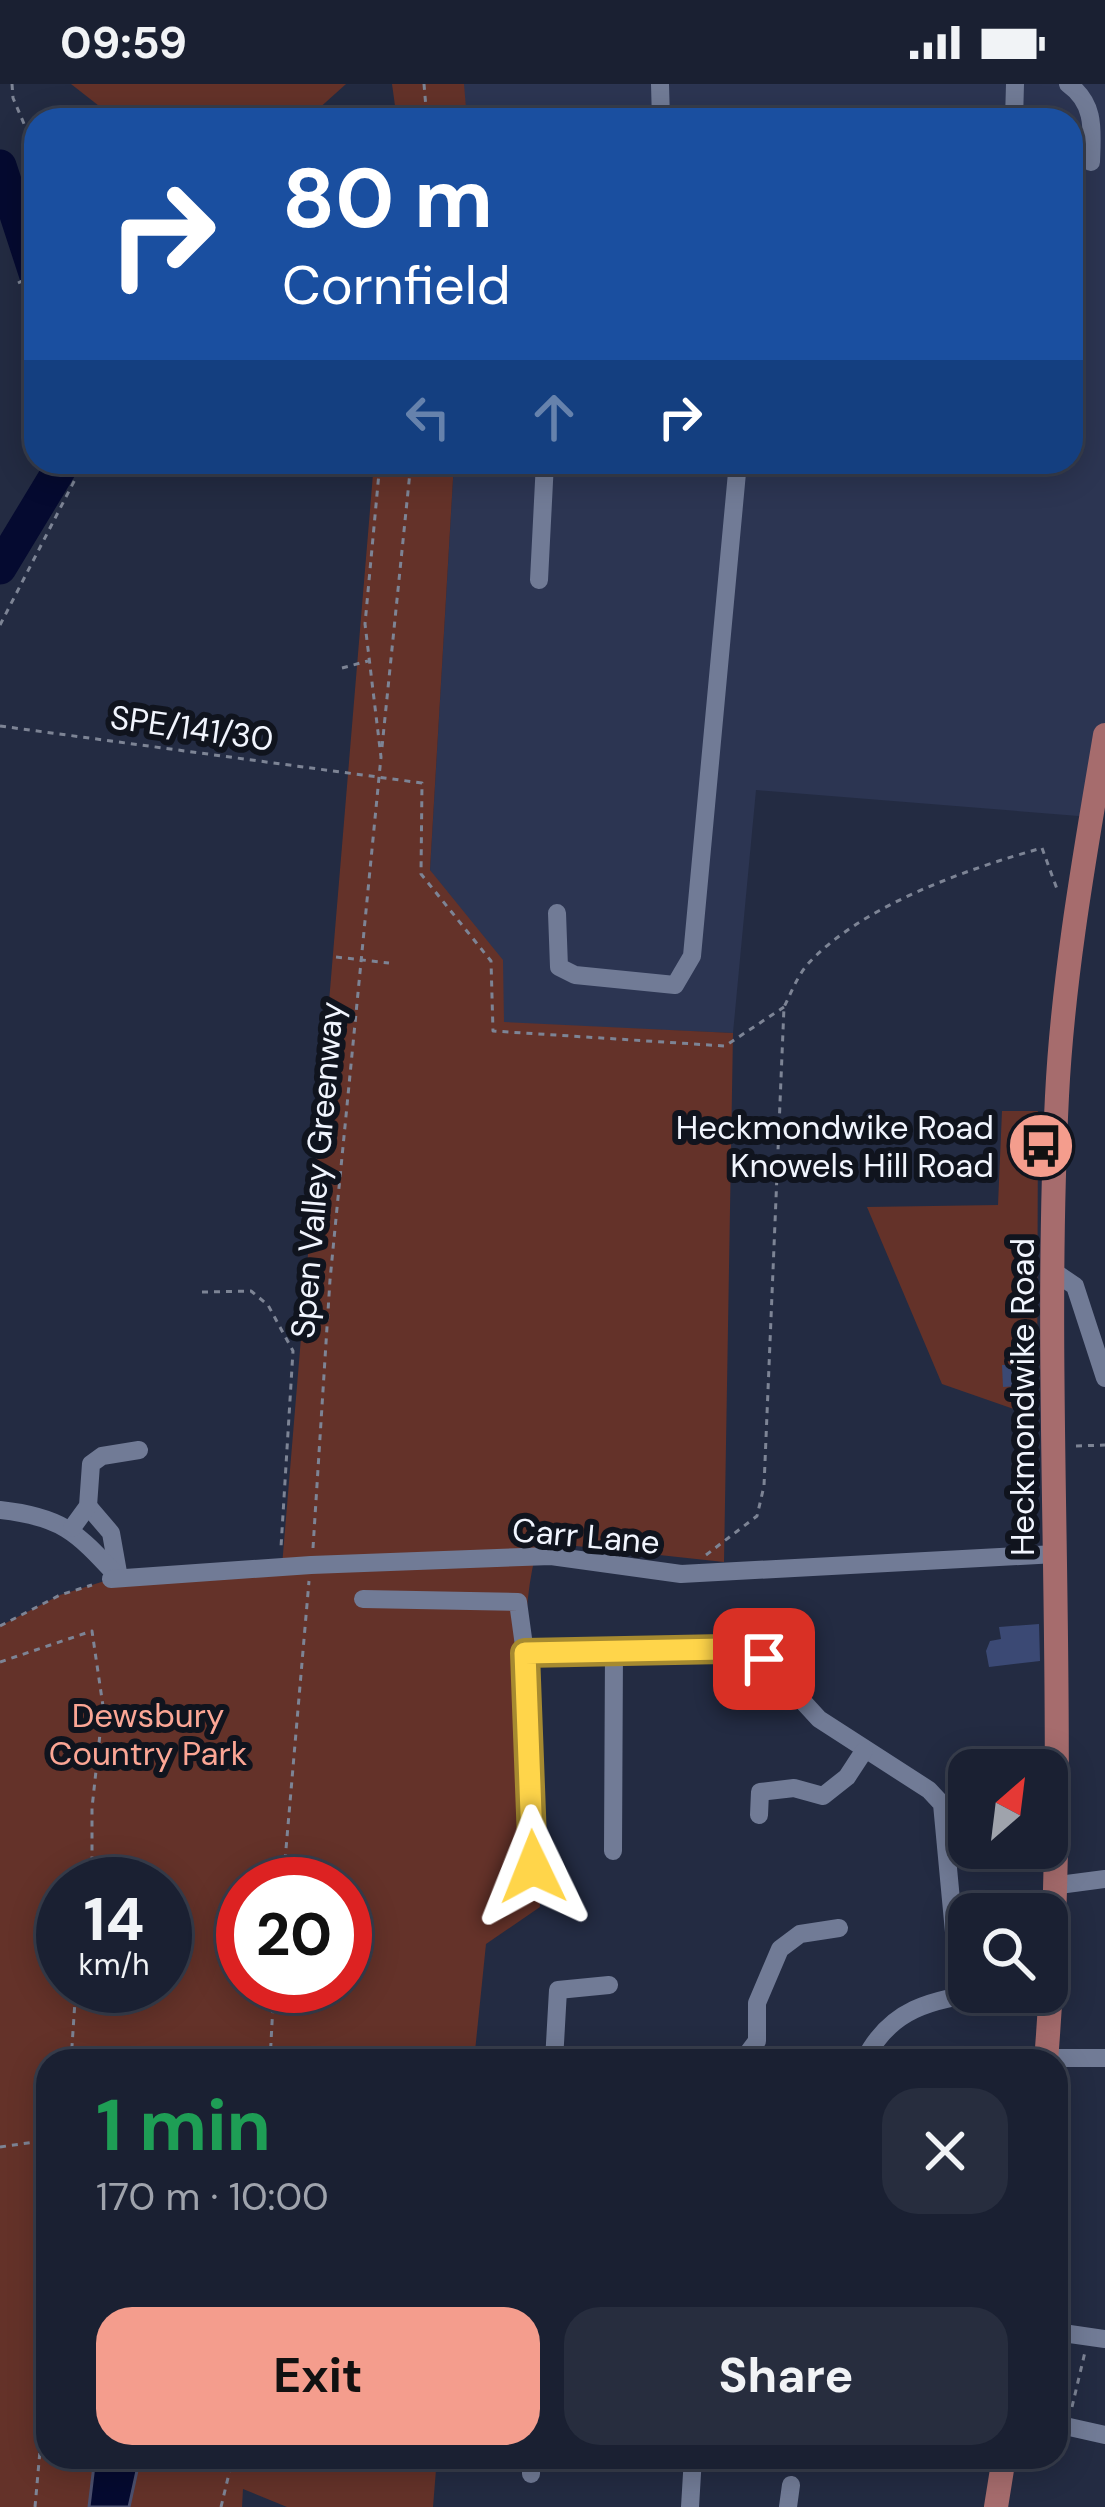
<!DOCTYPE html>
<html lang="en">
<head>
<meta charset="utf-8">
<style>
	body { margin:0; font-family:"DM Sans",sans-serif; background:#272d3e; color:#f1f3f6; height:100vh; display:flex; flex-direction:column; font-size:45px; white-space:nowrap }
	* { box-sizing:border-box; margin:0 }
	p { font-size:39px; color:#9fa3ac }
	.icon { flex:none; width:66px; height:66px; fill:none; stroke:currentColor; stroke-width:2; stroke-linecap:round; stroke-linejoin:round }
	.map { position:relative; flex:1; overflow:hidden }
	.details { position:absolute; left:36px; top:1965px; width:1032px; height:420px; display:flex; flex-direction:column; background:#1a2032; border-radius:36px; box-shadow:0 6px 30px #0003,0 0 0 3px #383e4d }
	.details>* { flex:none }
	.hud { position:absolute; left:24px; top:24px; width:1059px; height:366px; border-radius:36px; box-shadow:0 6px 30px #0003,0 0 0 3px #383e4d; background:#1a4fa0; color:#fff; overflow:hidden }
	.needle { width:78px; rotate:28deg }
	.buttons { position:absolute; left:948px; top:1665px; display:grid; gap:24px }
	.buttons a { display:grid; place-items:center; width:120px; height:120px; border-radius:24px; background:#1a2032; box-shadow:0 6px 30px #0003,0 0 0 3px #383e4d; font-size:60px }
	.speed { position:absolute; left:36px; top:1773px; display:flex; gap:24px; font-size:60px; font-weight:700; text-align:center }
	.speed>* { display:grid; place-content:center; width:156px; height:156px; border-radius:50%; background:#1a2032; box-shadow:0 6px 30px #0003,0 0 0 3px #383e4d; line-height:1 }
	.speed small { font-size:30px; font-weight:400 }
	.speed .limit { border:18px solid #d22; background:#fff; color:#111 }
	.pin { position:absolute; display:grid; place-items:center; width:102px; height:102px; color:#fff; margin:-51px; border-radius:24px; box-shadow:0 6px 18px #0006 }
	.me { position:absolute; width:132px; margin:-66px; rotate:358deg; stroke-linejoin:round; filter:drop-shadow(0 0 9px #0008) }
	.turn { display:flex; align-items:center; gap:42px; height:252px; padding:0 60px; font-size:54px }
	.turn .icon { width:156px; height:156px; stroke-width:2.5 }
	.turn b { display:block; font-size:84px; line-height:102px }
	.lanes { display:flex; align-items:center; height:114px; padding:0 60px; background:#0003; justify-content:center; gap:60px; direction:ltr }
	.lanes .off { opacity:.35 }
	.round { display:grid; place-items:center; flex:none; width:126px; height:126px; border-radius:36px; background:#272d3e }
	.head { display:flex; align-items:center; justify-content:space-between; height:204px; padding:0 60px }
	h1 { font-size:72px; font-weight:700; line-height:90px; color:#1e9e55 }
	.action { display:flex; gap:24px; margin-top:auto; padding:24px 60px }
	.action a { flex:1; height:138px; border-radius:36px; background:#f49d8d; color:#111; font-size:48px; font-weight:700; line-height:138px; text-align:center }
	.action a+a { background:#272d3e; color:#f1f3f6 }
	.status { display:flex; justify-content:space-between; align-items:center; height:84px; padding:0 60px; background:#1a2032; direction:ltr }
	.status svg { height:33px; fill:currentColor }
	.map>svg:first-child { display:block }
</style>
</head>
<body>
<div class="status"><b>09:59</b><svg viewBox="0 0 49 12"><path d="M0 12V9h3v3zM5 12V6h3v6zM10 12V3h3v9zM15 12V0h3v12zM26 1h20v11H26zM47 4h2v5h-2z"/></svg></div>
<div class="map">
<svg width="1105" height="2423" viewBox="0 0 1105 2423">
	<rect width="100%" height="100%" fill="#232b42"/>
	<path fill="#2c3552" d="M462,0H1105V651L1091,733L756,706L733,949L504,939L430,786L454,378H1071V36H464Z"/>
	<g fill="#643229" fill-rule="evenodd">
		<path d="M71,0H346L306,36H117Z"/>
		<path d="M392,0H464L467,36H397Z"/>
		<path d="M374,378H454L430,786L503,876L504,938L733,949L724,1478L539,1458C509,1555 534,1719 540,1823L486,1860L474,1977H48V2373H437L433,2423H287L243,2405L242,2423H0V1542L60,1511L111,1495L282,1482ZM63,1800H165V1902H63ZM243,1800H345V1902H243Z"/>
		<path d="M1002,1027H1038L1037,1333L942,1300L867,1123L998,1121Z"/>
	</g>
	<path fill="#050a30" stroke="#4c506e" stroke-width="3" d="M95,2373H140L129,2423H89Z"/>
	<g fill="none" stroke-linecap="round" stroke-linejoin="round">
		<g stroke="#050a30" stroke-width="33">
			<path d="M0,82L36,192"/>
			<path d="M0,484L64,378"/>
		</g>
	</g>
	<g fill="#3b4974">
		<path d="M1034,1280L1035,1301L1003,1303L1002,1281Z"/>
		<path d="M1039,1540L1040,1577L989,1583L986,1567L990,1557L1001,1555L999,1543Z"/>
	</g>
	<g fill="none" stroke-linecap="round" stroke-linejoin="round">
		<g stroke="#7d8495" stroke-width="3" stroke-dasharray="6 6" stroke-linecap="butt">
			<path d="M12,0L13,14L36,68"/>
			<path d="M424,0L427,36"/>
			<path d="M18,199L36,190"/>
			<path d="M0,541L84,378"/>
			<path d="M342,584L368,577"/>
			<path d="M0,642L422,699L421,790L491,877L493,947L725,962L784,923"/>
			<path d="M382,663L411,378"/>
			<path d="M336,873L389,879"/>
			<path d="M202,1208L251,1207L268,1221L293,1267L281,1463"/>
			<path d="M1076,1362L1105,1361"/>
			<path d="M313,1464L330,1196L381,673L365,540L380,378"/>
			<path d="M706,1471L757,1432L764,1402L784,923C791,909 797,893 807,881C860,822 967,785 1042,764L1057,805"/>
			<path d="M0,1542L60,1511L92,1501"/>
			<path d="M0,1578L92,1547L103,1622L92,1724V1800"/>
			<path d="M283,1800L309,1497"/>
			<path d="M71,1977L76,1902"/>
			<path d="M270,1977L274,1902"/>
			<path d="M0,2063L48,2056"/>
			<path d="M1072,2323L1085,2268"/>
			<path d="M35,2423L48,2276"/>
			<path d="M221,2423L233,2373"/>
		</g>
		<g stroke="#717b96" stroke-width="18">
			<path d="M660,0L661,36"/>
			<path d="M1068,0C1096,20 1092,47 1091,78"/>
			<path d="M1014,36L1015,0"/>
			<path d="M992,378H1007"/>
			<path d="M539,496L545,378"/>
			<path d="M557,829L559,883L575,891L675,901L692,872L738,378"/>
			<path d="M1053,1187L1075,1202L1105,1294"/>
			<path d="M88,1422L111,1449L119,1494"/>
			<path d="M0,1426C64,1433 77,1449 119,1494"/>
			<path d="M72,1444L88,1422L91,1380L102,1372L139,1366"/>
			<path d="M111,1495L311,1481L551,1472L681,1490L1056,1470"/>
			<path d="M363,1515L518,1518L525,1569L533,1783"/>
			<path d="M525,1569L724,1565L764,1575L819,1635L929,1706L942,1720L960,1912"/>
			<path d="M759,1731L760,1708L794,1704L823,1712L847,1693L864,1667"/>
			<path d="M613,1767L614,1567"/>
			<path d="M1059,1801L1105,1795"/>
			<path d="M1047,1974H1105"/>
			<path d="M554,1977L558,1906L609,1901"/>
			<path d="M742,1977L757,1957V1919L780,1865L800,1850L839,1844"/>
			<path d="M864,1977C890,1924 931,1916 986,1908"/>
			<path d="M1056,2248L1105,2255"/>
			<path d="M1056,2340L1105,2351"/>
			<path d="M531,2390V2373"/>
			<path d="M690,2423L693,2373"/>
			<path d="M788,2423L791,2401"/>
		</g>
		<g stroke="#a66c6d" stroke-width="24">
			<path d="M1046,1977C1072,1656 1041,1333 1057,1012C1063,892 1085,770 1105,651"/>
			<path d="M996,2423L1004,2373"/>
		</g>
	</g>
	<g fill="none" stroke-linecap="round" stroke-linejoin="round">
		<defs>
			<path id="route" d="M533,1783L525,1569L724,1565L764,1575"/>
		</defs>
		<use href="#route" stroke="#a68a30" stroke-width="30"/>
		<use href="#route" stroke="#ffd54a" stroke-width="21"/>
	</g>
	<defs>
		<symbol id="bus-disc" viewBox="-11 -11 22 22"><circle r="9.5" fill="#f49d8d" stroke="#10141e"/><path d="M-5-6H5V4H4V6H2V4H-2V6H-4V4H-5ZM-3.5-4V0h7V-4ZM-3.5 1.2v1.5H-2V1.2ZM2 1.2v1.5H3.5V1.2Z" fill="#111"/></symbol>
	</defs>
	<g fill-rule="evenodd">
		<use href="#bus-disc" x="1003" y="1024" width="76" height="76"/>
	</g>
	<g text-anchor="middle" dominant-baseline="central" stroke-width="12" stroke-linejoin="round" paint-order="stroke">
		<g font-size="33" fill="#f1f5fe" stroke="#10141e">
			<text transform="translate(192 644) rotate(8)">SPE/141/30</text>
			<text transform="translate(317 1086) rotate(-85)">Spen Valley Greenway</text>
			<text transform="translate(1022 1313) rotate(-90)">Heckmondwike Road</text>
			<text transform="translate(586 1452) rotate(5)">Carr Lane</text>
		</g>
		<g font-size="33" fill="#f1f5fe" stroke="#10141e" text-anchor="end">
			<text x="994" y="1043">Heckmondwike Road<tspan x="994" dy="38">Knowels Hill Road</tspan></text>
		</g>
		<g font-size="33" fill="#fba695" stroke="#10141e">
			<text x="148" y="1631">Dewsbury<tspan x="148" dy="38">Country Park</tspan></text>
		</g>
	</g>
</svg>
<div class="buttons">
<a><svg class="needle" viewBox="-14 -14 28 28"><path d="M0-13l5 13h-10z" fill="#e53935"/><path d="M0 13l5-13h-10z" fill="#9fa3ac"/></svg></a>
<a><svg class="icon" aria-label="search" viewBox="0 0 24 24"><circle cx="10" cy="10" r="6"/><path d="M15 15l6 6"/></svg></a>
</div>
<div class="speed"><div>14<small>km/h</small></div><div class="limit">20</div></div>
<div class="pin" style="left:764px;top:1575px;background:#d93025"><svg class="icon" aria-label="arrive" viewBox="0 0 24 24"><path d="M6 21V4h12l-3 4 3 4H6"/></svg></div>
<svg class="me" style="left:533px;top:1783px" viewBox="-20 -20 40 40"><path d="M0-17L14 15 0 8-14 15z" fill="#ffd54a" stroke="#fff" stroke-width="4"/></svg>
<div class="hud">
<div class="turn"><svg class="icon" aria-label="right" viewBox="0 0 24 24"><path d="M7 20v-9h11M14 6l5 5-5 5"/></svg><div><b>80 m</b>Cornfield</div></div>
<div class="lanes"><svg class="icon off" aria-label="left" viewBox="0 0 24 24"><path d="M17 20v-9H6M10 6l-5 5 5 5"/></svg><svg class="icon off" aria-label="ahead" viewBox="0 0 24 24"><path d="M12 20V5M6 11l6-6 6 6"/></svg><svg class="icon" aria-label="right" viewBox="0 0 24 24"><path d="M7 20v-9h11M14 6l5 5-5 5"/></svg></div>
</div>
<section class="details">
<div class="head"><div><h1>1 min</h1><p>170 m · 10:00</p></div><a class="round"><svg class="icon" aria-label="close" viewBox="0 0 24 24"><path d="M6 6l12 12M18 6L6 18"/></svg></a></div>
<div class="action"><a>Exit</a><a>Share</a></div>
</section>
</div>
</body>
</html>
